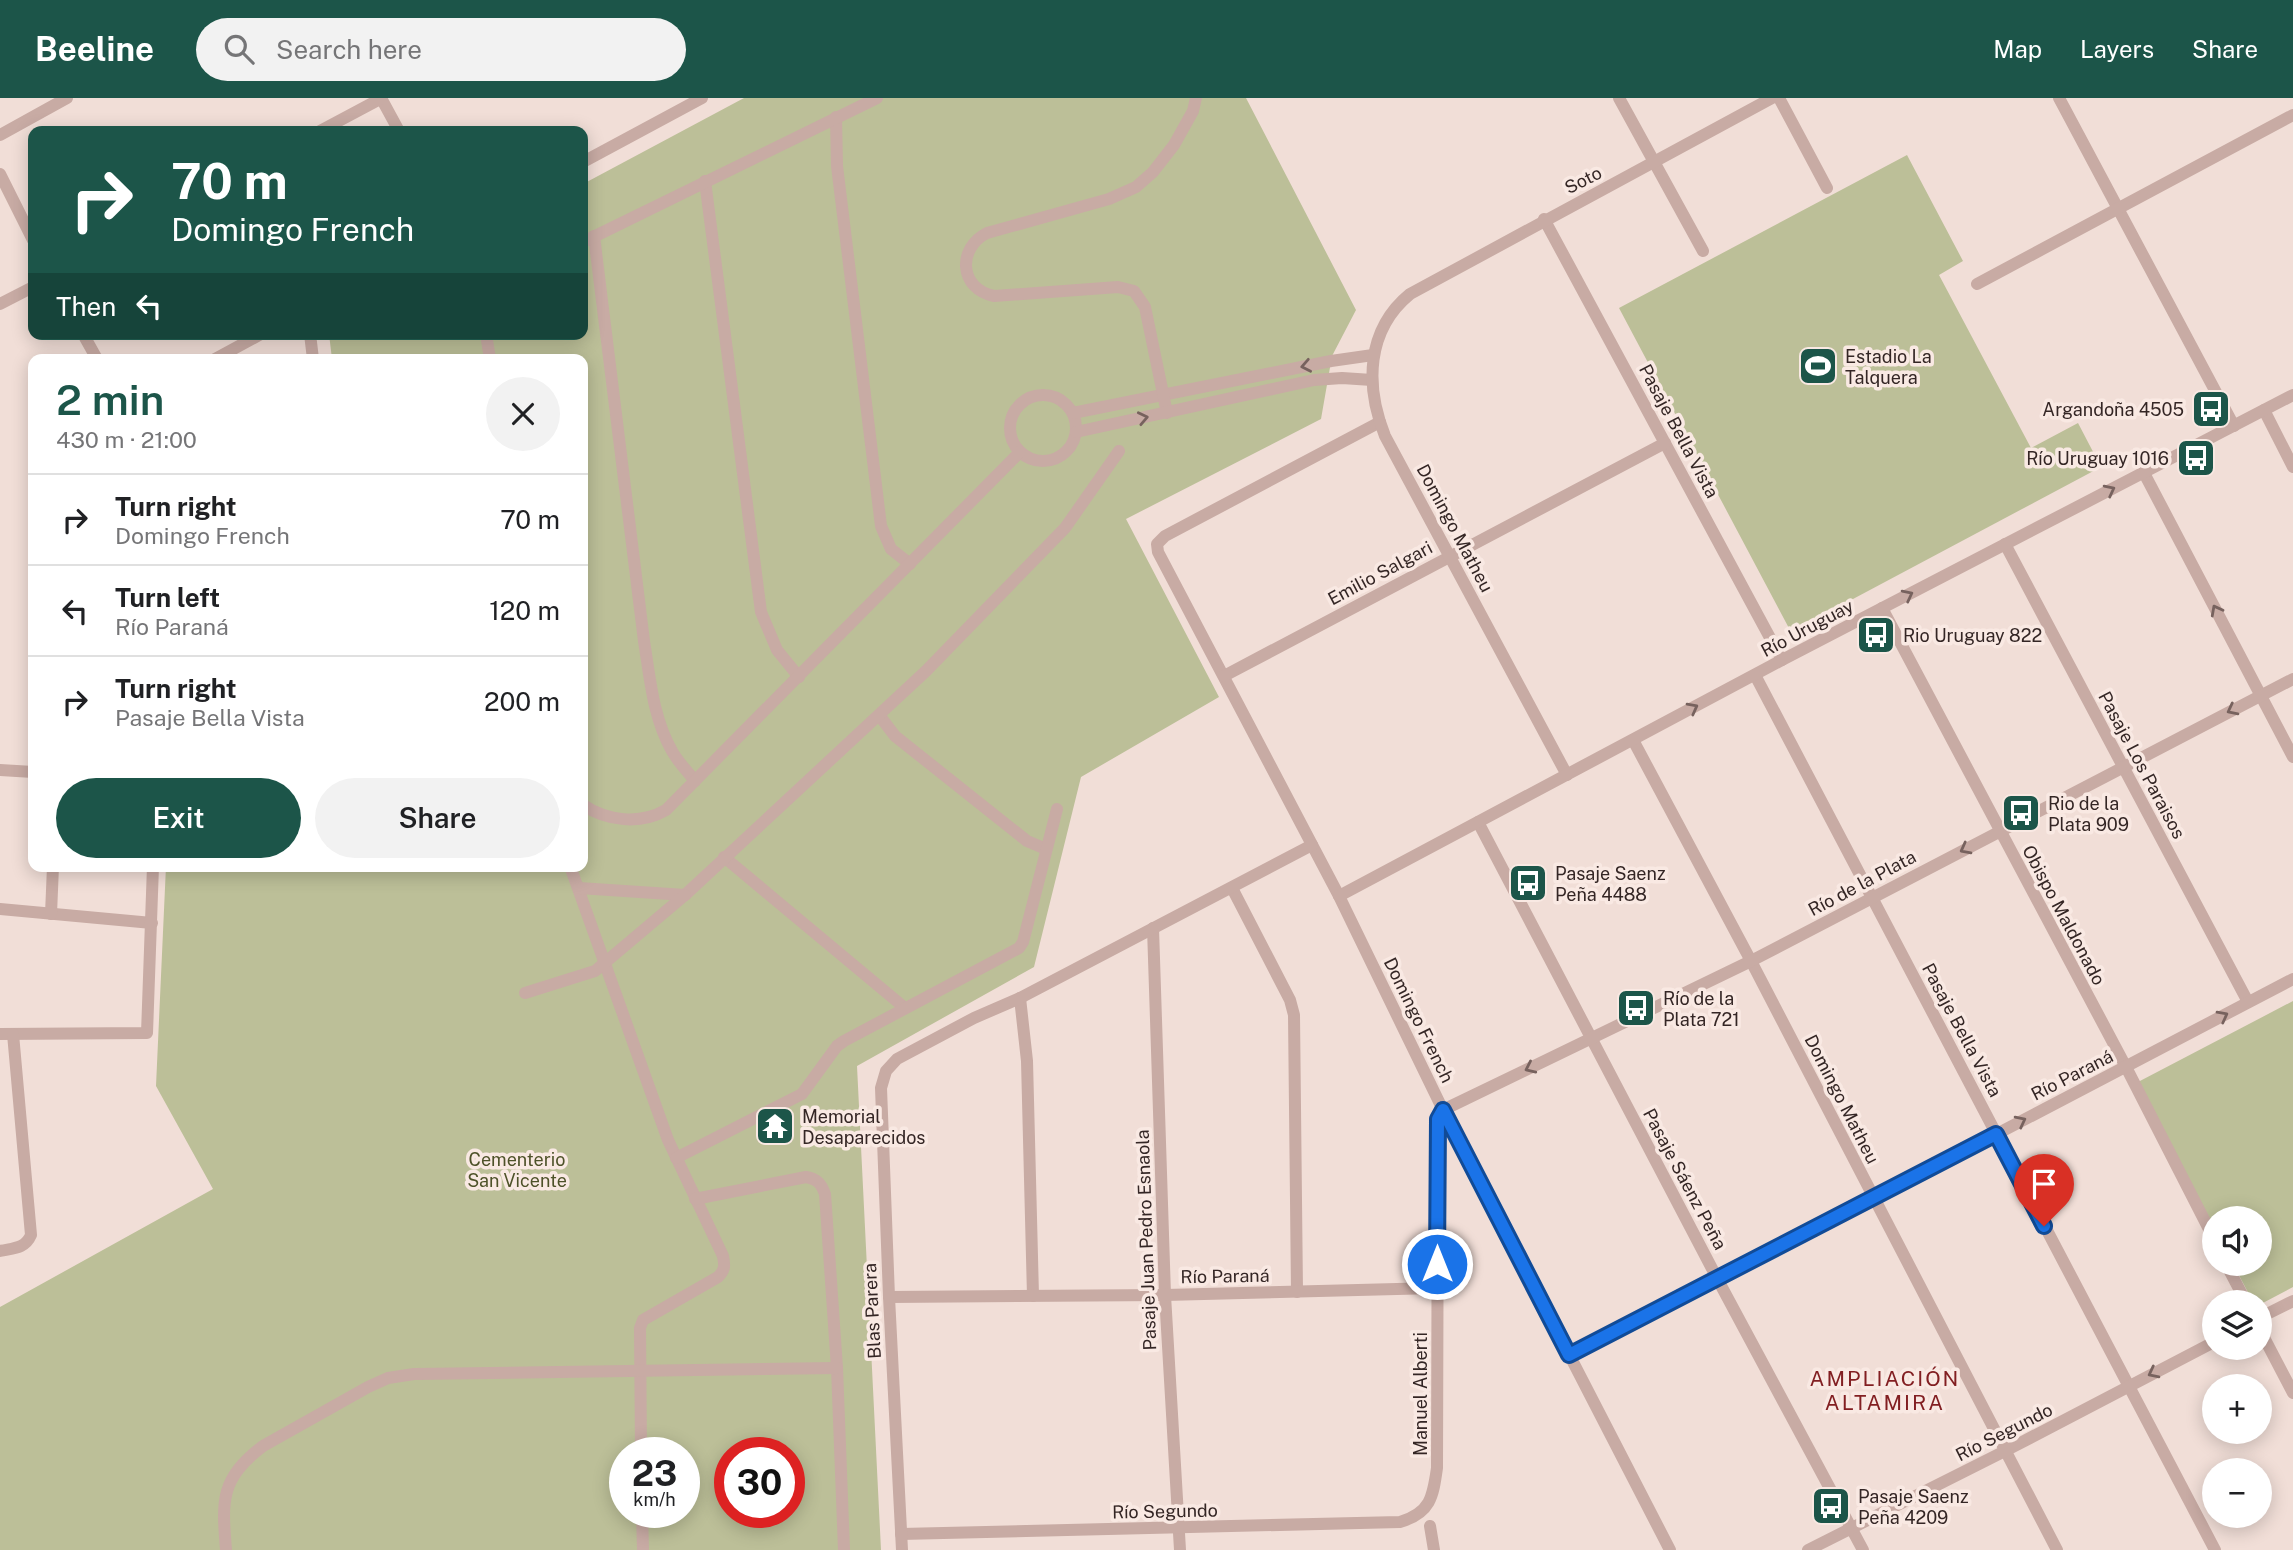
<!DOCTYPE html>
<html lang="en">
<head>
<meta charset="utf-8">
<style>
	body { margin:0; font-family:"Public Sans",sans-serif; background:#f2f2f2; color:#202124; height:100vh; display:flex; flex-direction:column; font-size:26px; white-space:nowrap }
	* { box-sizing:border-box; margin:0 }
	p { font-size:23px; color:#757577 }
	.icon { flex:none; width:38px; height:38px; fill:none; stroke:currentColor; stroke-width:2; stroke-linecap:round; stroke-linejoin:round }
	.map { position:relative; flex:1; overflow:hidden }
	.sheet { position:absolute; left:28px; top:256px; width:560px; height:518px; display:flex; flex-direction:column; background:#fff; border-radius:14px; box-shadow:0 4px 18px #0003 }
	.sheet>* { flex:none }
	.guide { position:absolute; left:28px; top:28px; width:560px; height:214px; border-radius:14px; box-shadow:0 4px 18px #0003; background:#1c5549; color:#fff; overflow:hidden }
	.buttons { position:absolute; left:2202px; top:1108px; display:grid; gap:14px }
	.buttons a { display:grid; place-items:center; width:70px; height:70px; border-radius:50%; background:#fff; box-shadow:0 4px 18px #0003; font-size:35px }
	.speed { position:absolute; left:609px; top:1339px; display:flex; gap:14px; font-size:35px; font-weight:700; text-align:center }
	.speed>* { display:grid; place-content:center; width:91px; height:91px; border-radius:50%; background:#fff; box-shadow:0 4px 18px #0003; line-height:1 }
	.speed small { font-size:18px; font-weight:400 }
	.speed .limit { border:10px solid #d22; background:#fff; color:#111 }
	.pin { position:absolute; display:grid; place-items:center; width:60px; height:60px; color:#fff; margin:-72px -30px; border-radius:50% 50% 50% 0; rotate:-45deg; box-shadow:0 0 7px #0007 }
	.pin .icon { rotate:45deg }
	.me { position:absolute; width:77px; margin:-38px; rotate:0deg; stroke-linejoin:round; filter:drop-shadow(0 0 5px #0008) }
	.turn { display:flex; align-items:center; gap:24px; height:147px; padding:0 28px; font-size:32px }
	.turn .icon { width:91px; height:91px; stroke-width:2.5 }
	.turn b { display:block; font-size:49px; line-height:60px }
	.then { display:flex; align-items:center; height:66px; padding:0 28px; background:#0003; gap:14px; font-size:26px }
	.round { display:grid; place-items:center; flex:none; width:74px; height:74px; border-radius:37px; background:#f2f2f2 }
	.headline { display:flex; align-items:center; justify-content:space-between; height:119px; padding:0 28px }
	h1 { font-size:42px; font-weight:600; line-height:52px; color:#1c5549 }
	.action { display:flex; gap:14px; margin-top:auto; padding:14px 28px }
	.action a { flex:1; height:80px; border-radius:42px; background:#1c5549; color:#fff; font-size:28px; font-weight:600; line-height:80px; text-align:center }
	.action a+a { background:#f2f2f2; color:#202124 }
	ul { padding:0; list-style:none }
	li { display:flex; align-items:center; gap:21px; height:91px; padding:0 28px; border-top:2px solid #e0e0e0 }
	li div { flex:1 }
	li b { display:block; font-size:26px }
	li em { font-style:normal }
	header { display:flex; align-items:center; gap:42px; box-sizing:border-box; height:98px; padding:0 35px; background:#1c5549; color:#fff }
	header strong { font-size:33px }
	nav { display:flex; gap:38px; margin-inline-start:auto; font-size:24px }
	.search { width:490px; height:63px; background:#f2f2f2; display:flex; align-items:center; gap:18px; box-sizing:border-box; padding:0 24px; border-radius:38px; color:#757577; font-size:26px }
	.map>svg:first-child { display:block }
</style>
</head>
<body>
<header>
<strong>Beeline</strong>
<div class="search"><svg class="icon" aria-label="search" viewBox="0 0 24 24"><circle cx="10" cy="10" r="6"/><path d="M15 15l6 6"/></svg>Search here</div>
<nav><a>Map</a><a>Layers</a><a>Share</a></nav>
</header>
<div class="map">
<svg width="2293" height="1452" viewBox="0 0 2293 1452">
	<rect width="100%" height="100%" fill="#f1ded7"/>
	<g fill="#bcbf98" fill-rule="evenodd">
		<path d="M744,0H1246L1356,212L1332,258L1321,321L1126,421L1219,599L1081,679L1034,869L857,968L881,1452H0V1209L213,1091L156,988L166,768H583V261H332L329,236H583V86ZM625,1354H684V1414H625ZM730,1354H789V1414H730Z"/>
		<path d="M1907,57L1963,163L1939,177L2031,350L2078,325L2101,369L1791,534L1619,210Z"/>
		<path d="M2293,903V1189L2259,1207V1204H2253L2233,1166H2259V1120H2214V1129L2138,984Z"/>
	</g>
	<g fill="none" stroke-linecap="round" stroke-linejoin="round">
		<g stroke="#c8aba4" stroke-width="12">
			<path d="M381,0L399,33"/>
			<path d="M1619,0L1703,153"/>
			<path d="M1779,0L1827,90"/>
			<path d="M2059,0L2234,328"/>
			<path d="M836,19L837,68L881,428L891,451L910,466"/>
			<path d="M320,33L382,0"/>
			<path d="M0,37L67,0"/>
			<path d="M583,64L702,0"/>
			<path d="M0,76L33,142"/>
			<path d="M705,83L761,514L777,552L799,579"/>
			<path d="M1544,121L1782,562"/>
			<path d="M594,138L644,543C650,580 653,620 672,653C678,664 688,674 695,683"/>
			<path d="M583,144L877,0"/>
			<path d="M1977,186L2293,17"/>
			<path d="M0,206L33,189"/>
			<path d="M83,236L97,261"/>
			<path d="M310,236L313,261"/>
			<path d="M486,236L490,261"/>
			<path d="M215,261L261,236"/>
			<circle cx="1043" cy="330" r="33"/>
			<path d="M2264,312L2293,369"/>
			<path d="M1073,315L1331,263L1373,257"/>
			<path d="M1167,315L1145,209L1134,193L1118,189L994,198C959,191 957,150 987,135L1109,101L1136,89L1153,74L1174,47L1193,13L1196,0"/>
			<path d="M1380,324L1165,438L1157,446L1158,454L1339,798L1443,1012L1670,1452"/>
			<path d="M1076,334L1314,282L1342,280L1372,282"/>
			<path d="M2144,375L2293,659"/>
			<path d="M2005,446L2248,904"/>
			<path d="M1882,510L2126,969L2214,1141"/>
			<path d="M1755,577L2215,1452"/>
			<path d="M1224,578L1665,345"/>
			<path d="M879,617L895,638L1027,743L1046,751"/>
			<path d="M1633,642L1751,863L2057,1452"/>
			<path d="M0,672L33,674"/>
			<path d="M1567,677L1385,338C1365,288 1366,232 1410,196L1772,0"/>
			<path d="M583,707C607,723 640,727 666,712L1020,354"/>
			<path d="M1478,724L1718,1182L1863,1452"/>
			<path d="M724,759L905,910"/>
			<path d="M570,768L668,1042L723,1158C725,1168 725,1172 718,1179L643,1222L640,1230L641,1354"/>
			<path d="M579,790L685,797L926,573L1065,430L1119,353"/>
			<path d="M1232,790L1290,902L1294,917L1297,1194"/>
			<path d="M1339,798L1782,562L2293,297"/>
			<path d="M0,811L152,825"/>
			<path d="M51,816L53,768"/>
			<path d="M1153,830L1165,1197L1180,1452"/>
			<path d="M525,895L595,873L685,797"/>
			<path d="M1020,900L1027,963L1033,1198"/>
			<path d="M0,936L147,935L153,768"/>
			<path d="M676,1060L802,996L837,948L844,943L1019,850L1023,844L1057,711"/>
			<path d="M695,1101L806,1079C817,1081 821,1085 825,1096L837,1270L844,1452"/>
			<path d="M0,1153C13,1150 25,1151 31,1137L13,936"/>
			<path d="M2226,1166L2246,1204"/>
			<path d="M889,1199L1165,1197L1436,1190"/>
			<path d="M2259,1220L2293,1203"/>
			<path d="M2259,1230L2293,1295"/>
			<path d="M1569,1257L1718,1182L2293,881"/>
			<path d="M642,1414L643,1452"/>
			<path d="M1430,1428L1434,1452"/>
			<path d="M901,1436L1400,1424C1431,1415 1433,1398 1437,1370L1438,1021L1443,1012L1751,863L2293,581"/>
			<path d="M226,1452C222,1402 220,1381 263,1348L368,1289L388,1280L414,1276L837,1270"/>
			<path d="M902,1452L889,1199L881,990L886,973L897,961L974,920L1020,900L1312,747"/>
			<path d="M1808,1452L2005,1353L2214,1244"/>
		</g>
	</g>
	<defs><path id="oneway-chevron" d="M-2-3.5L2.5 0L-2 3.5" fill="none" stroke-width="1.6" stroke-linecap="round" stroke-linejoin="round" transform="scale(1.75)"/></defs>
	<g stroke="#77625e">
		<use href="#oneway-chevron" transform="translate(1306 268) rotate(169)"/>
		<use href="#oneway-chevron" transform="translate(1143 320) rotate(-12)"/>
		<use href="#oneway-chevron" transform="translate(2110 392) rotate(-27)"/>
		<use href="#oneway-chevron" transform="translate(1908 497) rotate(-27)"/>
		<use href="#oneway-chevron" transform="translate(2216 512) rotate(-118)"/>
		<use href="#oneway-chevron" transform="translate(1693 610) rotate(-28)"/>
		<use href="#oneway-chevron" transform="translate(2232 612) rotate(153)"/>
		<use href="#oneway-chevron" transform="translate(1965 751) rotate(152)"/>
		<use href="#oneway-chevron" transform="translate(2223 918) rotate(-28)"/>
		<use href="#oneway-chevron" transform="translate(1530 970) rotate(155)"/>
		<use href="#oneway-chevron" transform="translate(2021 1023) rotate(-27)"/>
		<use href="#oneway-chevron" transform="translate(2153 1275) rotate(153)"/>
	</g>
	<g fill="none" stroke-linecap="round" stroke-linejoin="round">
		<defs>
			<path id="route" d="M1437,1166L1438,1021L1443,1012L1569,1257L1996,1036L2044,1128"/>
		</defs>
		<use href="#route" stroke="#114b97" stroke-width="18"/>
		<use href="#route" stroke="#1a73e8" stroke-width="12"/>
	</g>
	<defs>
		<symbol id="stadium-square" viewBox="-11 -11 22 22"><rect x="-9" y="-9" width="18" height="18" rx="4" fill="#1c5549" stroke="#f9e9e3"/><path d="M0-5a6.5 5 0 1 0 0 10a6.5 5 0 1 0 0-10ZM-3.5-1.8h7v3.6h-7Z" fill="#fff"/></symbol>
		<symbol id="bus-square" viewBox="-11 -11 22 22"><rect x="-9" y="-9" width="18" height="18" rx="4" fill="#1c5549" stroke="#f9e9e3"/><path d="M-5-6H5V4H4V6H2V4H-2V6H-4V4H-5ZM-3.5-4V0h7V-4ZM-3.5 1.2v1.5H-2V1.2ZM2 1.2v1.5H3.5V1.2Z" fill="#fff"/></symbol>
		<symbol id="temple-square" viewBox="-11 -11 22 22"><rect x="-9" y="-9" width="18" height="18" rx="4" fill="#1c5549" stroke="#f9e9e3"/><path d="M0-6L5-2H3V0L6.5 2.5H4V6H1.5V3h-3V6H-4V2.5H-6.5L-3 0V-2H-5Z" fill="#fff"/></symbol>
	</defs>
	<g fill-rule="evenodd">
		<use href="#stadium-square" x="1796" y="246" width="44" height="44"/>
		<use href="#bus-square" x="2189" y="289" width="44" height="44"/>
		<use href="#bus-square" x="2174" y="338" width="44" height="44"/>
		<use href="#bus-square" x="1854" y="515" width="44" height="44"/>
		<use href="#bus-square" x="1999" y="693" width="44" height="44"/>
		<use href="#bus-square" x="1506" y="763" width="44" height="44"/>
		<use href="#bus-square" x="1614" y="888" width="44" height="44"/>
		<use href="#temple-square" x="753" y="1006" width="44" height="44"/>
		<use href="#bus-square" x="1809" y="1386" width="44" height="44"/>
	</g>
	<g text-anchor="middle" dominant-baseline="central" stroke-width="7" stroke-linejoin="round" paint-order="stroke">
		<g font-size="18" fill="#342625" stroke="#f9e9e3">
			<text transform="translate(1583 82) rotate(-27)">Soto</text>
			<text transform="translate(1679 333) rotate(62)">Pasaje Bella Vista</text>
			<text transform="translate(1455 430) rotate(62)">Domingo Matheu</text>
			<text transform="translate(1380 475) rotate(-28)">Emilio Salgari</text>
			<text transform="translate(1807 530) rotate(-28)">Río Uruguay</text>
			<text transform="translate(2142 667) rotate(62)">Pasaje Los Paraisos</text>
			<text transform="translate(1862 785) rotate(-28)">Río de la Plata</text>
			<text transform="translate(2064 817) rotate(62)">Obispo Maldonado</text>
			<text transform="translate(1419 922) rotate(64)">Domingo French</text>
			<text transform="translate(1962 932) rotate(62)">Pasaje Bella Vista</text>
			<text transform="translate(2072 977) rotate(-27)">Río Paraná</text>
			<text transform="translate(1842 1001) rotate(63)">Domingo Matheu</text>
			<text transform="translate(1685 1081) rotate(62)">Pasaje Sáenz Peña</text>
			<text transform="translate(1146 1142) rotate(-92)">Pasaje Juan Pedro Esnaola</text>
			<text transform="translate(1225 1178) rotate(-1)">Río Paraná</text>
			<text transform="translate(872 1213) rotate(-93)">Blas Parera</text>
			<text transform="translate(1420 1296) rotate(-90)">Manuel Alberti</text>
			<text transform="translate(2004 1334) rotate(-27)">Río Segundo</text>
			<text transform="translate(1165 1413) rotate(-1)">Río Segundo</text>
		</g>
		<g font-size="18" fill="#342625" stroke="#f9e9e3" text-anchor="start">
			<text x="1845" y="258">Estadio La<tspan x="1845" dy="21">Talquera</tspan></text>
			<text x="2184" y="311" text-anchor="end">Argandoña 4505</text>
			<text x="2169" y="360" text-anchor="end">Río Uruguay 1016</text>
			<text x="1903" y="537">Rio Uruguay 822</text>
			<text x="2048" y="705">Rio de la<tspan x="2048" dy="21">Plata 909</tspan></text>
			<text x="1555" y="775">Pasaje Saenz<tspan x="1555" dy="21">Peña 4488</tspan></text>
			<text x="1663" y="900">Río de la<tspan x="1663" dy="21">Plata 721</tspan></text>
			<text x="802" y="1018">Memorial<tspan x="802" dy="21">Desaparecidos</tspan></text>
			<text x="1858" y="1398">Pasaje Saenz<tspan x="1858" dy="21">Peña 4209</tspan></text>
		</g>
		<g font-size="18" fill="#4e5229" stroke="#f9e9e3">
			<text x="517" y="1061">Cementerio<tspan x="517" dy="21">San Vicente</tspan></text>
		</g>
		<g font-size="21" letter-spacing="2" fill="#821f22" stroke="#f9e9e3">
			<text x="1885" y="1280">AMPLIACIÓN<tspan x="1885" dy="24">ALTAMIRA</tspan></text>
		</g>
	</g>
</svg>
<div class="buttons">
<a><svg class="icon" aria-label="sound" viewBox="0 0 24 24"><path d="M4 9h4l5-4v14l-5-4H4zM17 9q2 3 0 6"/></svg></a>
<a><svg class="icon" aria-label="layers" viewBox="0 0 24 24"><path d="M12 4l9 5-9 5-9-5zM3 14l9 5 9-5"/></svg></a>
<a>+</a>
<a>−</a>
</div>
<div class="speed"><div>23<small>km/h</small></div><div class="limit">30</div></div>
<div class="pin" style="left:2044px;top:1128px;background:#d93025"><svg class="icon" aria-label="arrive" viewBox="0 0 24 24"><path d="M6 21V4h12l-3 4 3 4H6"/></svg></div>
<svg class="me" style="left:1437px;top:1166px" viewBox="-20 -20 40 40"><circle r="17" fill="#1a73e8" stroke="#fff" stroke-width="3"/><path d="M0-11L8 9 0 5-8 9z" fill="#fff"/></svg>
<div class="guide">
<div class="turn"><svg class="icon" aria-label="right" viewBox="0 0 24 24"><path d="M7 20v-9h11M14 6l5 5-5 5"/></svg><div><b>70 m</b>Domingo French</div></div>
<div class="then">Then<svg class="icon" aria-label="left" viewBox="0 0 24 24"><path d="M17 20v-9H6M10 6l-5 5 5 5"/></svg></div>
</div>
<section class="sheet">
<div class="headline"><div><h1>2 min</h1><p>430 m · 21:00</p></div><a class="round"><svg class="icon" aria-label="close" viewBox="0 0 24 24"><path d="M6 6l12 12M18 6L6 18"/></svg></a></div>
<ul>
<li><svg class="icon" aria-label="right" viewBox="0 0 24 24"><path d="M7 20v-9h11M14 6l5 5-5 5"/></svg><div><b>Turn right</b><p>Domingo French</p></div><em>70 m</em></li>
<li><svg class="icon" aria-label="left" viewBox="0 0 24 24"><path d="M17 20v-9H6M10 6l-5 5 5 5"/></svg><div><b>Turn left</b><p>Río Paraná</p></div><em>120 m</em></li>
<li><svg class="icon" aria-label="right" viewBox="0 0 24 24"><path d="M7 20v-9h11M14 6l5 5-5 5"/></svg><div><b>Turn right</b><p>Pasaje Bella Vista</p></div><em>200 m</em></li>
</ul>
<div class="action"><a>Exit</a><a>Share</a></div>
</section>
</div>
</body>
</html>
